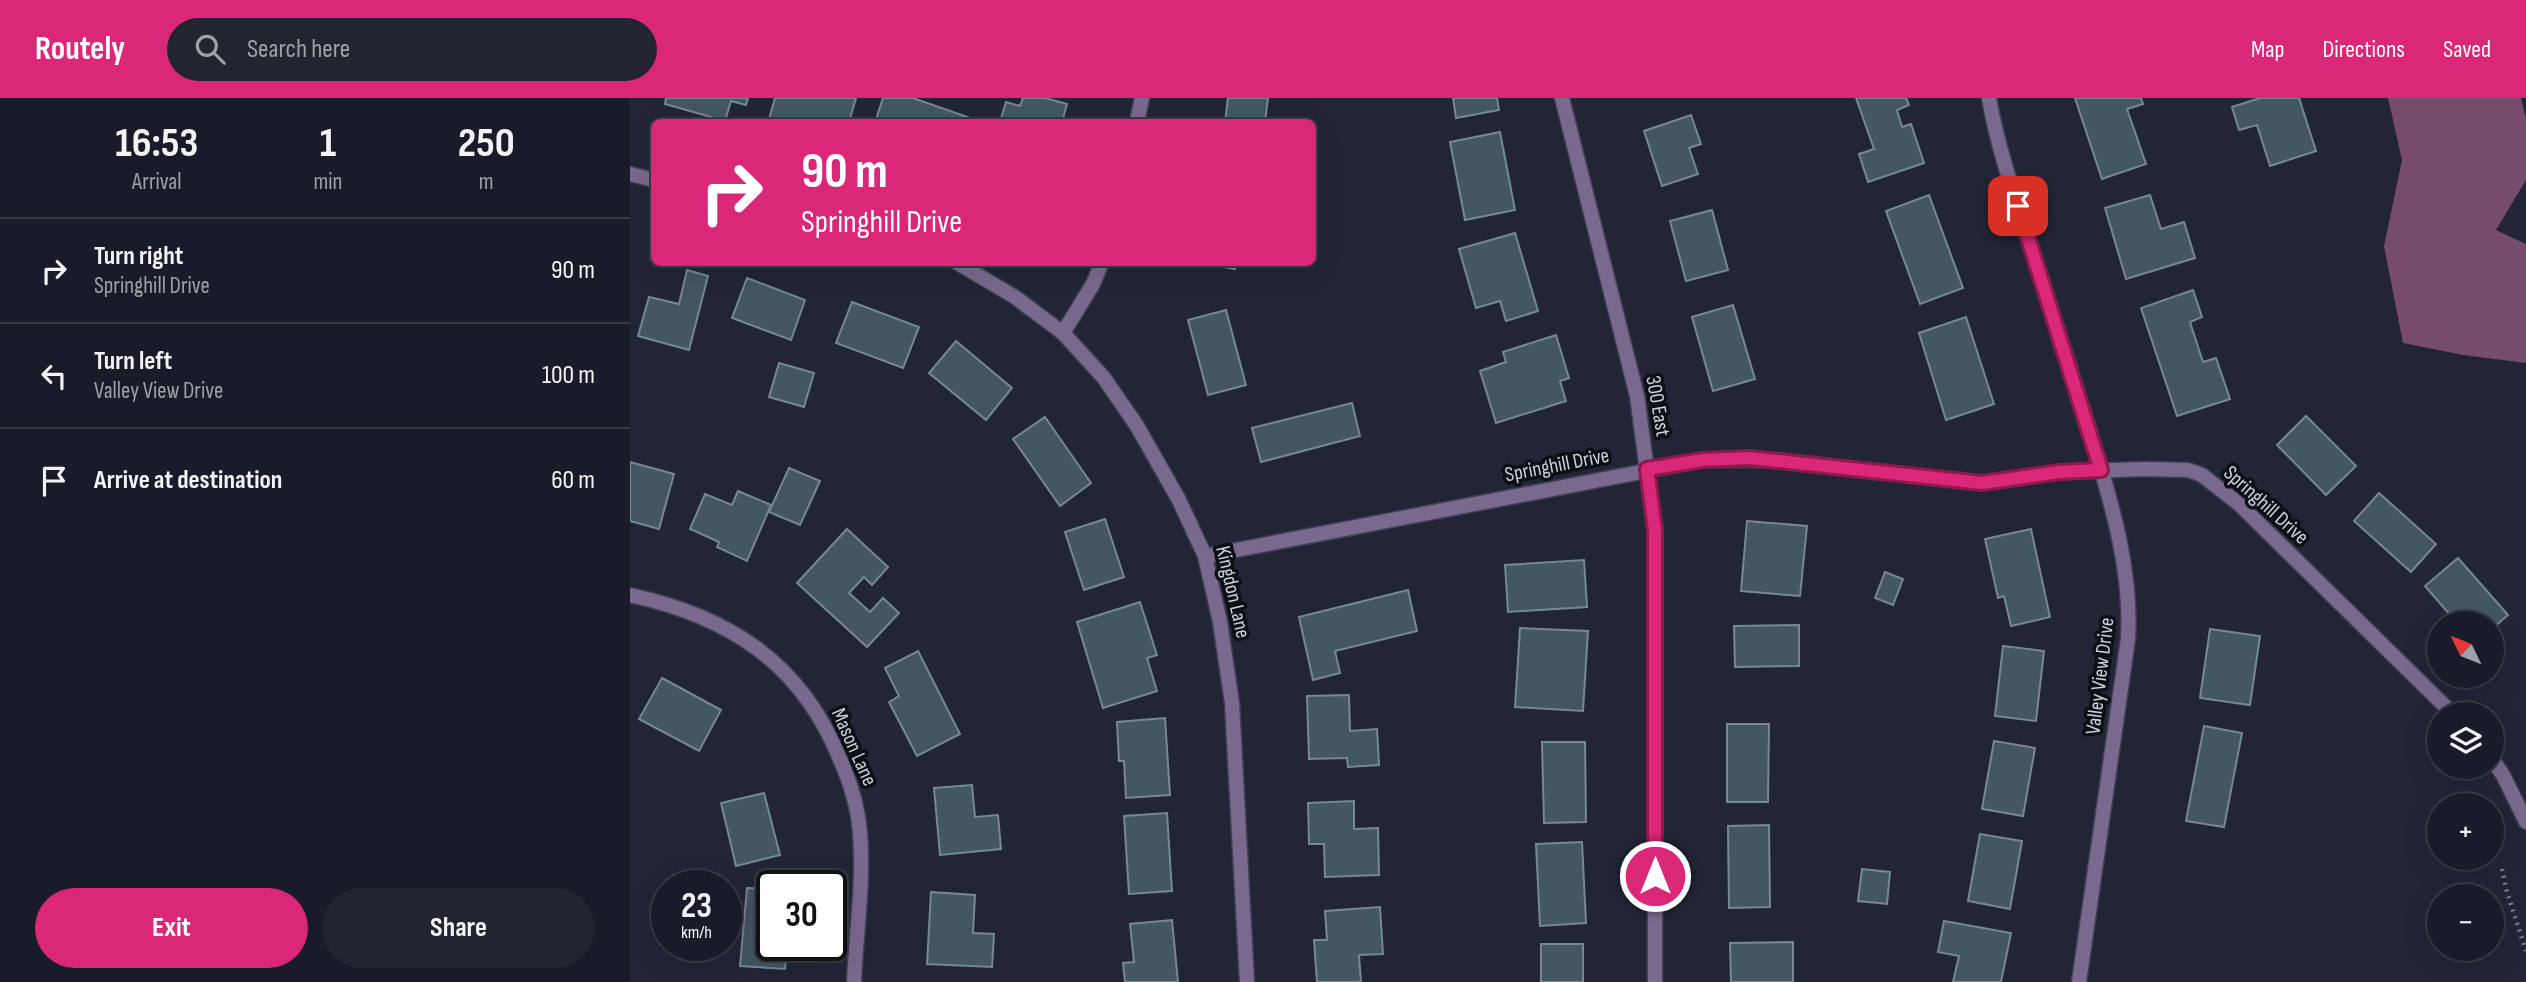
<!DOCTYPE html>
<html lang="en">
<head>
<meta charset="utf-8">
<style>
	body { margin:0; font-family:"Sofia Sans Condensed",sans-serif; background:#222530; color:#f1f3f6; height:100vh; display:flex; flex-direction:column; font-size:26px; white-space:nowrap }
	* { box-sizing:border-box; margin:0 }
	p { font-size:23px; color:#9fa1a8 }
	.icon { flex:none; width:38px; height:38px; fill:none; stroke:currentColor; stroke-width:2; stroke-linecap:round; stroke-linejoin:round }
	.map { position:relative; flex:1; overflow:hidden }
	.sheet { display:flex; flex-direction:column; background:#191c28; width:630px }
	.sheet>* { flex:none }
	.hud { position:absolute; left:21px; top:21px; width:665px; height:147px; border-radius:10px; box-shadow:0 7px 28px #0002,0 0 0 2px #373a45; background:#db2777; color:#fff; overflow:hidden }
	.needle { width:46px; rotate:313deg }
	.tools { position:absolute; left:1797px; top:513px; display:grid; gap:14px }
	.tools a { display:grid; place-items:center; width:77px; height:77px; border-radius:50%; background:#191c28; box-shadow:0 7px 28px #0002,0 0 0 2px #373a45; font-size:35px }
	.speed { position:absolute; left:21px; top:772px; display:flex; gap:14px; font-size:35px; font-weight:700; text-align:center }
	.speed>* { display:grid; place-content:center; width:91px; height:91px; border-radius:50%; background:#191c28; box-shadow:0 7px 28px #0002,0 0 0 2px #373a45; line-height:1 }
	.speed small { font-size:18px; font-weight:400 }
	.speed .limit { border:4px solid #111; border-radius:10px; background:#fff; color:#111 }
	.pin { position:absolute; display:grid; place-items:center; width:60px; height:60px; color:#fff; margin:-30px; border-radius:14px; box-shadow:0 4px 10px #0006 }
	.me { position:absolute; width:77px; margin:-38px; rotate:0deg; stroke-linejoin:round; filter:drop-shadow(0 0 5px #0008) }
	.turn { display:flex; align-items:center; gap:24px; height:147px; padding:0 35px; font-size:32px }
	.turn .icon { width:91px; height:91px; stroke-width:2.5 }
	.turn b { display:block; font-size:49px; line-height:60px }
	.eta { display:flex; justify-content:space-evenly; align-items:center; height:119px; text-align:center }
	.eta b { font-size:42px; font-weight:700; line-height:49px }
	.primary-button { display:flex; gap:14px; margin-top:auto; padding:14px 35px }
	.primary-button a { flex:1; height:80px; border-radius:42px; background:#db2777; color:#fff; font-size:28px; font-weight:700; line-height:80px; text-align:center }
	.primary-button a+a { background:#222530; color:#f1f3f6 }
	ul { padding:0; list-style:none }
	li { display:flex; align-items:center; gap:21px; height:105px; padding:0 35px; border-top:2px solid #373a45 }
	li div { flex:1 }
	li b { display:block; font-size:26px }
	li em { font-style:normal }
	header { display:flex; align-items:center; gap:42px; box-sizing:border-box; height:98px; padding:0 35px; background:#db2777; color:#fff }
	header strong { font-size:33px }
	nav { display:flex; gap:38px; margin-inline-start:auto; font-size:24px }
	.search { width:490px; height:63px; background:#222530; display:flex; align-items:center; gap:18px; box-sizing:border-box; padding:0 24px; border-radius:38px; color:#9fa1a8; font-size:26px }
	main { display:flex; flex:1; min-height:0 }
	.map>svg:first-child { display:block }
</style>
</head>
<body>
<header>
<strong>Routely</strong>
<div class="search"><svg class="icon" aria-label="search" viewBox="0 0 24 24"><circle cx="10" cy="10" r="6"/><path d="M15 15l6 6"/></svg>Search here</div>
<nav><a>Map</a><a>Directions</a><a>Saved</a></nav>
</header>
<main>
<section class="sheet">
<div class="eta">
<div><b>16:53</b><p>Arrival</p></div>
<div><b>1</b><p>min</p></div>
<div><b>250</b><p>m</p></div>
</div>
<ul>
<li><svg class="icon" aria-label="right" viewBox="0 0 24 24"><path d="M7 20v-9h11M14 6l5 5-5 5"/></svg><div><b>Turn right</b><p>Springhill Drive</p></div><em>90 m</em></li>
<li><svg class="icon" aria-label="left" viewBox="0 0 24 24"><path d="M17 20v-9H6M10 6l-5 5 5 5"/></svg><div><b>Turn left</b><p>Valley View Drive</p></div><em>100 m</em></li>
<li><svg class="icon" aria-label="arrive" viewBox="0 0 24 24"><path d="M6 21V4h12l-3 4 3 4H6"/></svg><div><b>Arrive at destination</b></div><em>60 m</em></li>
</ul>
<div class="primary-button"><a>Exit</a><a>Share</a></div>
</section>
<div class="map">
<svg width="1896" height="884" viewBox="0 0 1896 884">
	<rect width="100%" height="100%" fill="#212536"/>
	<path fill="#764c6a" d="M1758,0H1891L1896,21V82L1866,132L1896,146V265L1833,257L1773,245L1754,148L1772,62Z"/>
	<g fill="#445663" stroke="#758896" stroke-width="2">
		<path d="M36,0H118L116,7L101,3L95,23L35,6Z"/>
		<path d="M145,0H226L219,24H152L139,21Z"/>
		<path d="M253,0H283L346,22L345,24H245Z"/>
		<path d="M393,0H415L437,6L432,24H370L376,4L390,8Z"/>
		<path d="M598,0H638L635,24H595Z"/>
		<path d="M823,0H867L869,12L826,20Z"/>
		<path d="M1226,0H1276L1279,7L1267,12L1272,29L1281,26L1294,65L1238,84L1229,56L1244,51Z"/>
		<path d="M1445,0H1511L1513,6L1497,11L1516,66L1472,81Z"/>
		<path d="M1630,0H1669L1686,53L1640,68L1627,27L1609,32L1602,9Z"/>
		<path d="M1061,17L1071,46L1059,50L1068,76L1032,88L1014,33Z"/>
		<path d="M870,34L885,112L835,122L820,44Z"/>
		<path d="M1299,97L1333,190L1290,206L1256,113Z"/>
		<path d="M1520,97L1531,131L1554,124L1565,160L1496,181L1475,110Z"/>
		<path d="M1082,112L1098,172L1056,183L1040,123Z"/>
		<path d="M885,135L908,213L876,223L870,203L846,210L829,151Z"/>
		<path d="M567,164H606L605,171Z"/>
		<path d="M57,172L78,178L59,252L8,238L19,199L49,206Z"/>
		<path d="M117,180L175,202L161,242L102,220Z"/>
		<path d="M1563,192L1572,219L1560,224L1573,264L1586,260L1600,301L1547,318L1511,210Z"/>
		<path d="M222,204L289,229L273,270L206,245Z"/>
		<path d="M1103,207L1125,281L1083,293L1062,219Z"/>
		<path d="M596,212L616,287L578,297L558,222Z"/>
		<path d="M1336,219L1364,306L1316,322L1289,235Z"/>
		<path d="M926,237L939,280L930,283L936,303L866,325L850,273L876,264L873,254Z"/>
		<path d="M326,243L382,290L356,322L299,275Z"/>
		<path d="M149,265L184,275L174,309L139,299Z"/>
		<path d="M722,305L730,338L631,364L622,330Z"/>
		<path d="M1676,318L1726,368L1696,397L1647,347Z"/>
		<path d="M415,319L461,385L430,408L383,341Z"/>
		<path d="M0,364L44,376L29,431L0,423Z"/>
		<path d="M159,370L190,383L170,427L139,414Z"/>
		<path d="M108,393L141,407L117,463L87,449L89,444L60,431L75,396L102,407Z"/>
		<path d="M1749,395L1806,446L1781,474L1724,423Z"/>
		<path d="M475,421L494,479L454,492L435,434Z"/>
		<path d="M1117,423L1177,428L1170,498L1111,493Z"/>
		<path d="M217,431L258,469L242,487L234,479L219,495L240,514L253,500L269,515L237,549L167,485Z"/>
		<path d="M1401,431L1420,519L1381,528L1374,498L1368,500L1355,441Z"/>
		<path d="M1828,460L1878,517L1862,531V525H1827L1795,488Z"/>
		<path d="M954,462L957,509L878,514L875,467Z"/>
		<path d="M1255,474L1273,481L1263,507L1245,500Z"/>
		<path d="M778,492L787,533L705,553L710,575L683,582L669,519Z"/>
		<path d="M510,504L527,557L517,560L527,593L473,610L447,524Z"/>
		<path d="M1169,527V568L1105,569L1104,528Z"/>
		<path d="M890,530L958,533L953,613L885,609Z"/>
		<path d="M1580,531L1630,538L1620,607L1570,600Z"/>
		<path d="M1373,548L1414,553L1406,623L1365,618Z"/>
		<path d="M288,553L330,636L287,658L259,604L269,598L255,570Z"/>
		<path d="M32,580L91,612L69,653L9,621Z"/>
		<path d="M719,597L720,633L747,631L749,667L718,669L717,660L679,661L677,598Z"/>
		<path d="M535,620L540,697L496,700L494,663H489L487,624Z"/>
		<path d="M1097,626H1139L1138,704H1097Z"/>
		<path d="M1574,628L1612,635L1594,729L1556,723Z"/>
		<path d="M1364,643L1405,650L1393,718L1352,711Z"/>
		<path d="M912,644H955L956,724L914,725Z"/>
		<path d="M342,687L345,719L368,717L371,751L310,757L304,690Z"/>
		<path d="M134,695L150,757L106,768L91,705Z"/>
		<path d="M724,703V731L748,730L749,777L695,779L694,746H679L678,705Z"/>
		<path d="M537,715L542,793L499,796L494,718Z"/>
		<path d="M1139,727L1140,809L1099,810L1098,728Z"/>
		<path d="M1350,736L1392,743L1380,811L1338,803Z"/>
		<path d="M952,744L956,825L910,828L906,746Z"/>
		<path d="M1232,771L1260,774L1257,806L1228,803Z"/>
		<path d="M117,790L142,791V847H157L155,871L110,868Z"/>
		<path d="M301,794L345,797L343,835L364,836L362,869L297,866Z"/>
		<path d="M750,809L753,856L729,857L731,884H687L684,842H697L695,813Z"/>
		<path d="M542,822L548,884H495L493,865L504,864L500,826Z"/>
		<path d="M1314,823L1381,835L1371,884H1323L1329,858L1308,854Z"/>
		<path d="M1163,844V884H1101L1100,845Z"/>
		<rect x="911" y="846" width="42" height="38"/>
	</g>
	<g fill="none" stroke-linecap="round" stroke-linejoin="round">
		<defs>
			<g id="street">
				<path d="M932,0L1007,298L1025,432V884"/>
				<path d="M1359,0C1367,47 1383,93 1398,139C1420,208 1443,278 1464,347C1483,410 1502,475 1498,541L1449,884"/>
				<path d="M507,24L512,0"/>
				<path d="M0,76L24,82"/>
				<path d="M326,164L385,199L433,235"/>
				<path d="M472,164L463,186L433,235L474,280L507,328L549,402L575,458L590,524L602,605L617,884"/>
				<path d="M575,458L1073,362H1145L1352,385L1429,374L1514,371L1558,372L1572,377L1609,406L1823,616"/>
				<path d="M0,497C98,518 170,564 209,659C220,683 228,708 230,735C234,784 226,835 224,884"/>
				<path d="M1862,661L1873,677L1896,724"/>
			</g>
		</defs>
		<use href="#street" stroke="#3d4151" stroke-width="17"/>
		<path stroke="#797d8b" stroke-width="4.5" stroke-dasharray="2 5" stroke-linecap="butt" d="M1872,771L1877,794L1896,853"/>
		<use href="#street" stroke="#7a698e" stroke-width="14"/>
	</g>
	<g fill="none" stroke-linecap="round" stroke-linejoin="round">
		<defs>
			<path id="route" d="M1025,778V432L1017,371L1073,362L1120,360L1352,385L1429,374L1471,372L1388,108"/>
		</defs>
		<use href="#route" stroke="#8e194d" stroke-width="18"/>
		<use href="#route" stroke="#db2777" stroke-width="12"/>
	</g>
	<g text-anchor="middle" dominant-baseline="central" stroke-width="7" stroke-linejoin="round" paint-order="stroke">
		<g font-size="21" fill="#ced1dc" stroke="#0d0f16">
			<text transform="translate(1028 308) rotate(80)">300 East</text>
			<text transform="translate(927 367) rotate(-11)">Springhill Drive</text>
			<text transform="translate(1636 407) rotate(42)">Springhill Drive</text>
			<text transform="translate(603 494) rotate(77)">Kingdon Lane</text>
			<text transform="translate(1470 578) rotate(-83)">Valley View Drive</text>
			<text transform="translate(224 649) rotate(66)">Mason Lane</text>
		</g>
	</g>
</svg>
<div class="tools">
<a><svg class="needle" viewBox="-14 -14 28 28"><path d="M0-13l5 13h-10z" fill="#e53935"/><path d="M0 13l5-13h-10z" fill="#9fa1a8"/></svg></a>
<a><svg class="icon" aria-label="layers" viewBox="0 0 24 24"><path d="M12 4l9 5-9 5-9-5zM3 14l9 5 9-5"/></svg></a>
<a>+</a>
<a>−</a>
</div>
<div class="speed"><div>23<small>km/h</small></div><div class="limit">30</div></div>
<div class="pin" style="left:1388px;top:108px;background:#d93025"><svg class="icon" aria-label="arrive" viewBox="0 0 24 24"><path d="M6 21V4h12l-3 4 3 4H6"/></svg></div>
<svg class="me" style="left:1025px;top:778px" viewBox="-20 -20 40 40"><circle r="17" fill="#db2777" stroke="#fff" stroke-width="3"/><path d="M0-11L8 9 0 5-8 9z" fill="#fff"/></svg>
<div class="hud">
<div class="turn"><svg class="icon" aria-label="right" viewBox="0 0 24 24"><path d="M7 20v-9h11M14 6l5 5-5 5"/></svg><div><b>90 m</b>Springhill Drive</div></div>
</div>
</div>
</main>
</body>
</html>
